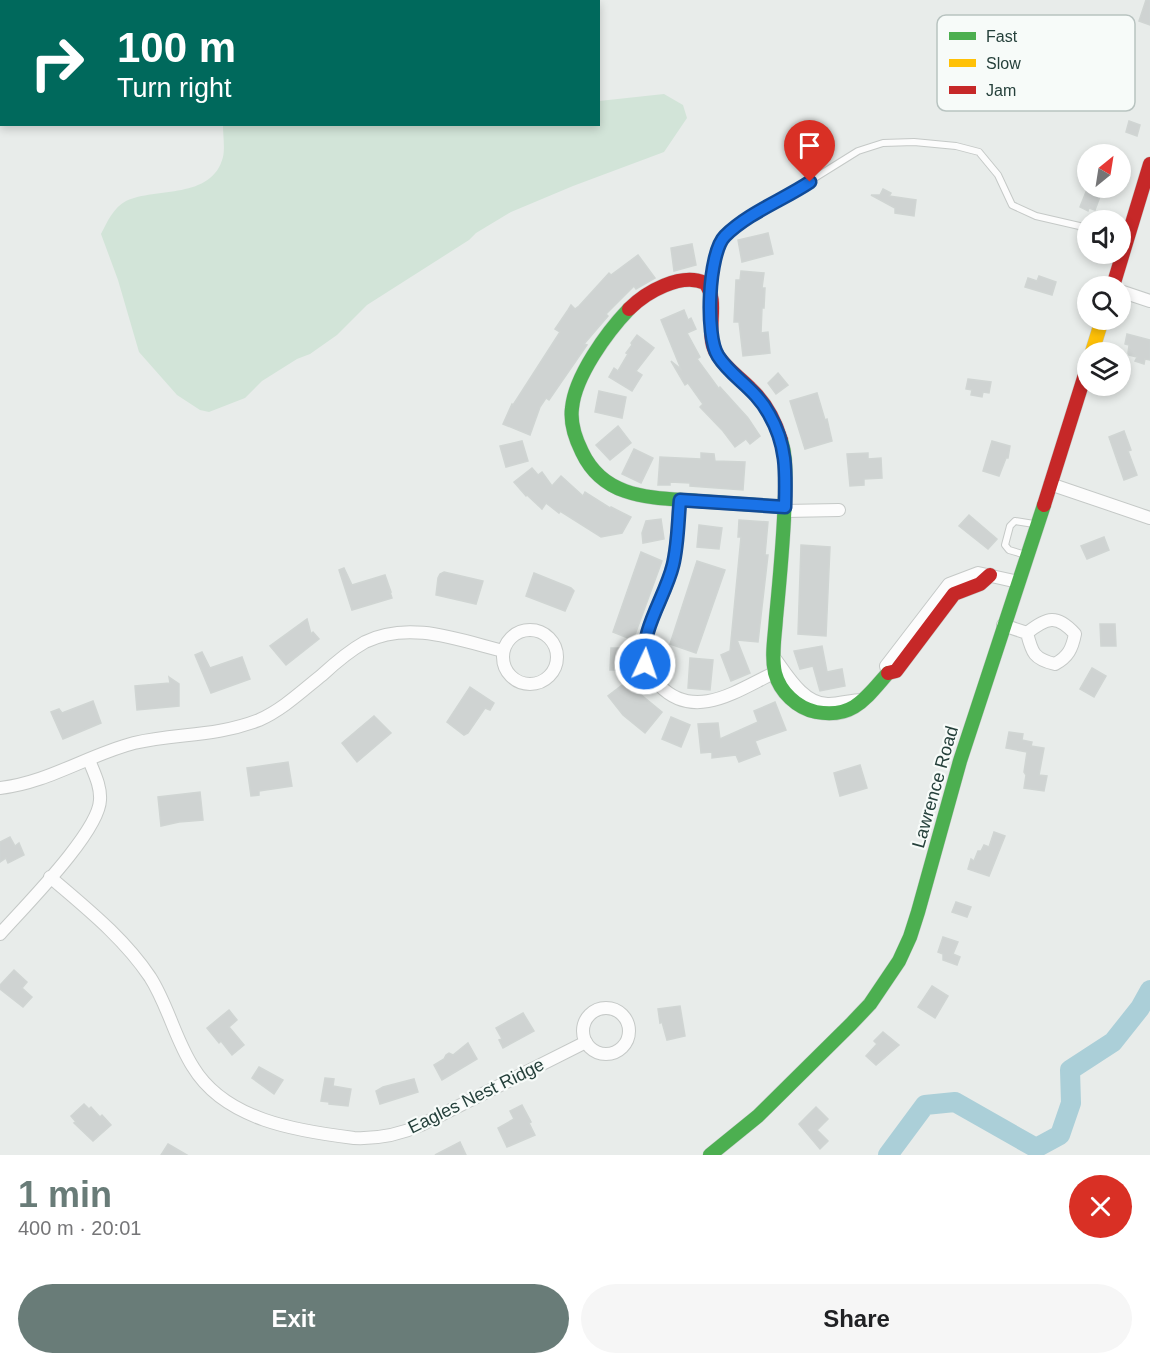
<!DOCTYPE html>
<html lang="en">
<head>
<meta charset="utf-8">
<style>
	body { margin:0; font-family:Arial,sans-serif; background:#f6f6f6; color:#202124; height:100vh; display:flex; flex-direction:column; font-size:22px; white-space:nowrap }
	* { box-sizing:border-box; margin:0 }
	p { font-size:20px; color:#757577 }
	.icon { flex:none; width:33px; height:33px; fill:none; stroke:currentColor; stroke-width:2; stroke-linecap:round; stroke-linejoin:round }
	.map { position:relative; height:1155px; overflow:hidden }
	.side { display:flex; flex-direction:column; background:#fff; flex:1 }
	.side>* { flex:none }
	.top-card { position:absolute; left:0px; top:0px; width:600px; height:126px; box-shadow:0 3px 9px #0003; background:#00695c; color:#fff; overflow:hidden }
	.needle { width:39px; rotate:30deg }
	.tools { position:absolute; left:1077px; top:144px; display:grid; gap:12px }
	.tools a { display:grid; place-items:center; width:54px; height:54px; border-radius:50%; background:#fff; box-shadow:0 3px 9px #0003; font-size:30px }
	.pin { position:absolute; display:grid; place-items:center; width:51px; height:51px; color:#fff; margin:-62px -26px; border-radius:50% 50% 50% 0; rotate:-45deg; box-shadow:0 0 6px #0007 }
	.pin .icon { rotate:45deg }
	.me { position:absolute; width:66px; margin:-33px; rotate:3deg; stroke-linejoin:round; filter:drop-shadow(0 0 4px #0008) }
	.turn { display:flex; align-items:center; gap:21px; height:126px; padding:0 18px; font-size:27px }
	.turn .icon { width:78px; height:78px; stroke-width:2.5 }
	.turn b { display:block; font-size:42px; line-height:51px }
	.round { display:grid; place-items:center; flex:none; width:63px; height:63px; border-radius:32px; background:#f6f6f6 }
	.headline { display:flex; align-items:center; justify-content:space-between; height:102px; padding:0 18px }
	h1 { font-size:36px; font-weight:600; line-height:45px; color:#697c78 }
	.cta { display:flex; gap:12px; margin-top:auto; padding:12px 18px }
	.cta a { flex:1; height:69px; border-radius:36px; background:#697c78; color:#fff; font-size:24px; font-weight:600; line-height:69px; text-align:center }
	.cta a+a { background:#f6f6f6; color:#202124 }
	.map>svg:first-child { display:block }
</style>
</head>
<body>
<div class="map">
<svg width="1150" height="1155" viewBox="0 0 1150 1155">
	<rect width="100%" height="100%" fill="#e8ecea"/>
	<path fill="#d2e4d8" d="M664,94L683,105L687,118L664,152L573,186L511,212L476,233L469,240L367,305L337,335L310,354L297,359L262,381L245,398L209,412L200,410L177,395L139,352L118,280L101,234C107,222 114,207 126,201C156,187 212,200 223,157C225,148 223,135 223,125L598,124L599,101Z"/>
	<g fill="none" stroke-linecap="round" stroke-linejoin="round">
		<path stroke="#abcfd8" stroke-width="20" d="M888,1155L925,1105L955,1102L1036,1148L1060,1135L1071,1103L1070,1070L1113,1042L1140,1008L1150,990"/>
	</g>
	<g fill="#cfd3d2" stroke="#d0d5d3" stroke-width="1.5">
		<path d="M1146,0H1150V25L1139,21Z"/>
		<path d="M1129,121L1140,125L1137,136L1126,132Z"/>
		<path d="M1088,187L1102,191L1095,210L1089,208L1088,211L1080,207Z"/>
		<path d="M883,189L891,193L889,196L916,200L914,216L895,213V208L871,195H880Z"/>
		<path d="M768,233L773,254L742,262L738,240Z"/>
		<path d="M692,244L696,265L674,271L671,248Z"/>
		<path d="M638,255L655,278L636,289L634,286L606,314L608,316L584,344L587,345L549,400L546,398L540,407L530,435L503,424L512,404L513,405L560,332L555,329L568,310L571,305L575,309L579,306L609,273L611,275Z"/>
		<path d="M741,271L764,273L762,288H765L764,308H762L761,333L768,332L770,353L743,356L739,322H734L736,280H740Z"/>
		<path d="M1039,276L1056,282L1052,295L1025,287L1028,278L1037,281Z"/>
		<path d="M684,310L688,320L691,318L696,329L687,333L700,357L697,359L719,389L720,387L748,418L760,436L750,444L746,439L735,447L723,431L700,407L703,404L688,383L685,385L671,361L681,369L661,320Z"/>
		<path d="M1127,334L1150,340V360L1145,359L1144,364L1135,361L1137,357L1129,355L1128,353L1129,345L1125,344Z"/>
		<path d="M637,335L654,348L636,371L642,375L632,391L609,377L614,368L618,371L628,354L626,353L632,345L631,343Z"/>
		<path d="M778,373L788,385L776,394L768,383Z"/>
		<path d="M968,379L991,382L989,393L983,392L982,397L971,395L972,390L966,389Z"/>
		<path d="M599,391L626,397L622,418L595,412Z"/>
		<path d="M817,393L825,420L827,419L832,441L805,449L790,401Z"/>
		<path d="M618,426L631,443L610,460L596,445Z"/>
		<path d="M1124,431L1131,450L1128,451L1137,475L1124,480L1109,437Z"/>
		<path d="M522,441L528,461L506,467L500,446Z"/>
		<path d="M992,441L1010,446L1008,458H1006L999,476L983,471Z"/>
		<path d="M634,449L653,458L641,483L622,474Z"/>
		<path d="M701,453L714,454L715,461L745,462L743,490L690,486V483L670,482V485H658L660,457L701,459Z"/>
		<path d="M868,453V459L881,458L882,478L864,479V485L850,486L847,454Z"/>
		<path d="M532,468L538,475L542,472L552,486L561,476L583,496L585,492L610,508L611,507L631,517L622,533L601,537L560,511L559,513L546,503L542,509L527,495L526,496L514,482Z"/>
		<path d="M969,515L997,539L988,549L959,526Z"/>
		<path d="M661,519L664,539L643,543L642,533L646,521Z"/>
		<path d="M739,520L768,522L765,555H768L758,642L737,640L750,673L731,681L721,655L730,651L741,537H738Z"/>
		<path d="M699,525L722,528L719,549L697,547Z"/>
		<path d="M1104,537L1109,550L1087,559L1081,546Z"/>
		<path d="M801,545L830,547L826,636L798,634Z"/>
		<path d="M641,552L662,561L633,640L613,632Z"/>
		<path d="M697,561L725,570L696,653L670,644Z"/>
		<path d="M344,568L352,585L385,575L391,592H390L392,598L352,610L339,570Z"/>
		<path d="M444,572L483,581L476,604L436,595L438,578L440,574Z"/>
		<path d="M534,573L571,588L574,591L565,611L526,596Z"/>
		<path d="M307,619L311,634L313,632L319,639L286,665L270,646Z"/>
		<path d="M1100,624H1115L1116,646H1101Z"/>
		<path d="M822,646L827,672L842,669L845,686L820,691L813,666L800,669L794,651Z"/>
		<path d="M611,648H633V670H610Z"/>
		<path d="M202,652L210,668L242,657L250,679L211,693L195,655Z"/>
		<path d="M690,658L713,660L710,690L688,688Z"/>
		<path d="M1092,668L1106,676L1094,697L1080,689Z"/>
		<path d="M169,677L179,684V706L137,710L135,686L170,683Z"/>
		<path d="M630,679L636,687L634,689L662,712L645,733L623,715L608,696Z"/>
		<path d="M470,687L494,703L490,710L485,708L468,733L464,735L447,722Z"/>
		<path d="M93,701L101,723L63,739L51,712L59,709L62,713Z"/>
		<path d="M775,702L786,730L755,741L760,754L739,762L736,755L712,758V752L701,753L698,724L718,723L720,739L758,722L754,711Z"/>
		<path d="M374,716L391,733L357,762L342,743Z"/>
		<path d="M671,717L690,725L681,747L662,739Z"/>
		<path d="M1009,732L1023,734L1022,740L1032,742L1031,746L1044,748L1039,775L1047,776L1044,791L1024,788L1026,775L1024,772L1027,752L1006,748Z"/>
		<path d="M288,762L292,786L259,791V795L251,796L247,768Z"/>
		<path d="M860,765L867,788L840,796L834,773Z"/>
		<path d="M200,792L203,820L179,822L161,826L158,797Z"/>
		<path d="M994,832L1005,836L989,876L968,869L971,859L974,861L978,851H981L984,845L989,847Z"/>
		<path d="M10,837L15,846L19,843L24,855L8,863L6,858L0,862V842Z"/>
		<path d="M956,902L971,907L967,917L952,912Z"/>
		<path d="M943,937L958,942L953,954L960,957L957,965L943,960V954L938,952Z"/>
		<path d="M14,970L27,982L22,988L32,997L23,1007L0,989V985Z"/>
		<path d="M932,986L948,996L935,1018L918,1007Z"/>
		<path d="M680,1006L685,1036L667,1040L662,1022L660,1023L658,1009Z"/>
		<path d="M229,1010L237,1020L229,1027L244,1045L232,1055L221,1041L219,1043L207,1028Z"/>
		<path d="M523,1013L534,1031L503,1048L499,1040L502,1039L496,1028Z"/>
		<path d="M883,1032L899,1045L876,1065L866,1056L877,1044L874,1041Z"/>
		<path d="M468,1043L477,1059L442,1080L434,1065L444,1059L446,1055L449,1053L453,1055Z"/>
		<path d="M259,1067L283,1080L274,1094L252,1078Z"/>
		<path d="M325,1078L334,1079L333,1086L351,1089L348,1106L329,1104V1102L321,1101Z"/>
		<path d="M414,1079L418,1092L380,1104L376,1091L383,1087Z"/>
		<path d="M84,1104L89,1109L91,1107L100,1117L102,1115L111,1125L93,1141L74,1123L76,1122L71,1116Z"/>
		<path d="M522,1105L531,1122L529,1123L535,1135L507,1147L498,1128L514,1119L510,1111Z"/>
		<path d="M816,1107L828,1119L817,1130L828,1141L820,1149L799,1124Z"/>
		<path d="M460,1142L466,1155H435Z"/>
		<path d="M168,1144L187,1155H161Z"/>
	</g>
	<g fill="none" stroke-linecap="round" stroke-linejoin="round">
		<defs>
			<g id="lane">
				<path d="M710,283C716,252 713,245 739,225L858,151L883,143L914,142L956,146L979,152L998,175L1012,205L1036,216L1088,228"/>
				<path d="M1026,555L1009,550L1005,545L1010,526L1015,521L1034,524"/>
			</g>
			<g id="street">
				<path d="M1120,291L1150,301"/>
				<path d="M1050,484L1150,518"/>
				<path d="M679,500C678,527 677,555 668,581C660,604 646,626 644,650C643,663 650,677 660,686C696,722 739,689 776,672"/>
				<path d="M785,511L839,510"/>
				<path d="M1003,625L1027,633C1047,617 1057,614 1075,634C1072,649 1068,657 1055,664C1034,659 1032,653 1027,633"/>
				<circle cx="530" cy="657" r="27"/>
				<path d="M776,660C788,677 805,705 829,704C840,704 851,700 862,700"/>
				<path d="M888,673L886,666L949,584L978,573L1018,582"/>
				<path d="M0,788C47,783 88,755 134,743C177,733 215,737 259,720C282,710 302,691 322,675C335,663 349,651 365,642C409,620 459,640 503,651"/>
				<path d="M50,877C86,908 123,937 150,977C168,1005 175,1039 193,1067C225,1120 297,1131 354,1138C378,1139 399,1135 421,1125L586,1042"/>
				<path d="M0,934C24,907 99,832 100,800C101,786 94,773 89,760"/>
				<circle cx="606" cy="1031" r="23"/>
			</g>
			<g id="fast">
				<path d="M45,2L48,0"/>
				<path d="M0,24L2,23"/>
				<path d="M629,309C607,332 575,376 572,408C570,423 575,438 582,452C591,471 605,484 625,491C648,499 673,499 698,501C727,503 756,505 785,507"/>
				<path d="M781,440C787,458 785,475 785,494C784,536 780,577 776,618C775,636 771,655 775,673C780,692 797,708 816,712C853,719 866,698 888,673"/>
				<path d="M710,1155L758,1116L851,1024L870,1004L899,961L910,937L918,912L960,761L1044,505"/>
			</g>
			<path id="slow" d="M1092,352L1102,320"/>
			<g id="jam">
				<path d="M1113,286L1150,164"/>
				<path d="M629,309C646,292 681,272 705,283C720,301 705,330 715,351C723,366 738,376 750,388C765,402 775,420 781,440"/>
				<path d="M1044,505L1088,365"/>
				<path d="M888,673L896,671L954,594L980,584L990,575"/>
			</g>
		</defs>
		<use href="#lane" stroke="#c5c9c7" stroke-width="8"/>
		<use href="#street" stroke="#c5c9c7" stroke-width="14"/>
		<use href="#fast" stroke="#c4cac8" stroke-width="15"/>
		<use href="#slow" stroke="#c4cac8" stroke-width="15"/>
		<use href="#jam" stroke="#c4cac8" stroke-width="15"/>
		<use href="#lane" stroke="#fcfcfc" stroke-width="6"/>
		<use href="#street" stroke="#fcfcfc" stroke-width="12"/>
		<use href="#fast" stroke="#4caf50" stroke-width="14"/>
		<use href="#slow" stroke="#ffc107" stroke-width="14"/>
		<use href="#jam" stroke="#c62828" stroke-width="14"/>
	</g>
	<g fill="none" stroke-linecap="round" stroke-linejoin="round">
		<defs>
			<path id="route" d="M645,664C640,629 665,598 673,565C678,544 678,521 680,500L785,507C786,472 787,445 769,414C755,388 731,377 718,356C705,336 708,253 725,236C748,213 783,200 810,182"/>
		</defs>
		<use href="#route" stroke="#114b97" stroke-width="15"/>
		<use href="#route" stroke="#1a73e8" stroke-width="10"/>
	</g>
	<g text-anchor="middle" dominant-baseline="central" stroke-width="4.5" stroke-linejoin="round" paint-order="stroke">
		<g font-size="18" fill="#25403b" stroke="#f7fbf9">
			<text transform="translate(935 787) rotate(-74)">Lawrence Road</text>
			<text transform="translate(476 1096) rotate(-26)">Eagles Nest Ridge</text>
		</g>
	</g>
	<rect x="937" y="15" width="198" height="96" rx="9" fill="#f7fbf9" stroke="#b8c3c0" stroke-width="1.5"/>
	<rect x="949" y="32" width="27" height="8" fill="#4caf50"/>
	<rect x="949" y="59" width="27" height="8" fill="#ffc107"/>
	<rect x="949" y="86" width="27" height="8" fill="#c62828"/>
	<g font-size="16" fill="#25403b">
		<text x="986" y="42">Fast</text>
		<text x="986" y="69">Slow</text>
		<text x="986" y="96">Jam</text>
	</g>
</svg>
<div class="tools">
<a><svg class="needle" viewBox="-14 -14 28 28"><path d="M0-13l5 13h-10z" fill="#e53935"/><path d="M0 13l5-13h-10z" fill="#757577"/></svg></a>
<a><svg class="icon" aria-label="sound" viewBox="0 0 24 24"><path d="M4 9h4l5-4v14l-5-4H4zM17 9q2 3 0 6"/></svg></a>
<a><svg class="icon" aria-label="search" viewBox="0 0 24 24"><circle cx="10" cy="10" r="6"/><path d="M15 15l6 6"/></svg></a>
<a><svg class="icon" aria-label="layers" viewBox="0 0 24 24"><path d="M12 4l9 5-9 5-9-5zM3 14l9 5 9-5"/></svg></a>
</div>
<div class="pin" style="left:810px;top:182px;background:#d93025"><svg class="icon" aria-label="arrive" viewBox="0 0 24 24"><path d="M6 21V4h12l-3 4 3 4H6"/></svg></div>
<svg class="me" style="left:645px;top:664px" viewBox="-20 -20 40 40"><circle r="17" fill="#1a73e8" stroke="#fff" stroke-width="3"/><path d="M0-11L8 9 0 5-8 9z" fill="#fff"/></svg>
<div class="top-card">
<div class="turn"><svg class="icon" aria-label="right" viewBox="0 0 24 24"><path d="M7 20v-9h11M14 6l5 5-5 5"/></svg><div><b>100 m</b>Turn right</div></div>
</div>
</div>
<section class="side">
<div class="headline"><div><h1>1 min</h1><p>400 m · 20:01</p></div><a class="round" style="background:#d93025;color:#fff"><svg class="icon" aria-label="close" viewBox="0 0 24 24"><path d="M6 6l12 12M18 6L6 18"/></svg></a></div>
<div class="cta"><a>Exit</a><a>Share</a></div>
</section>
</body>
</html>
